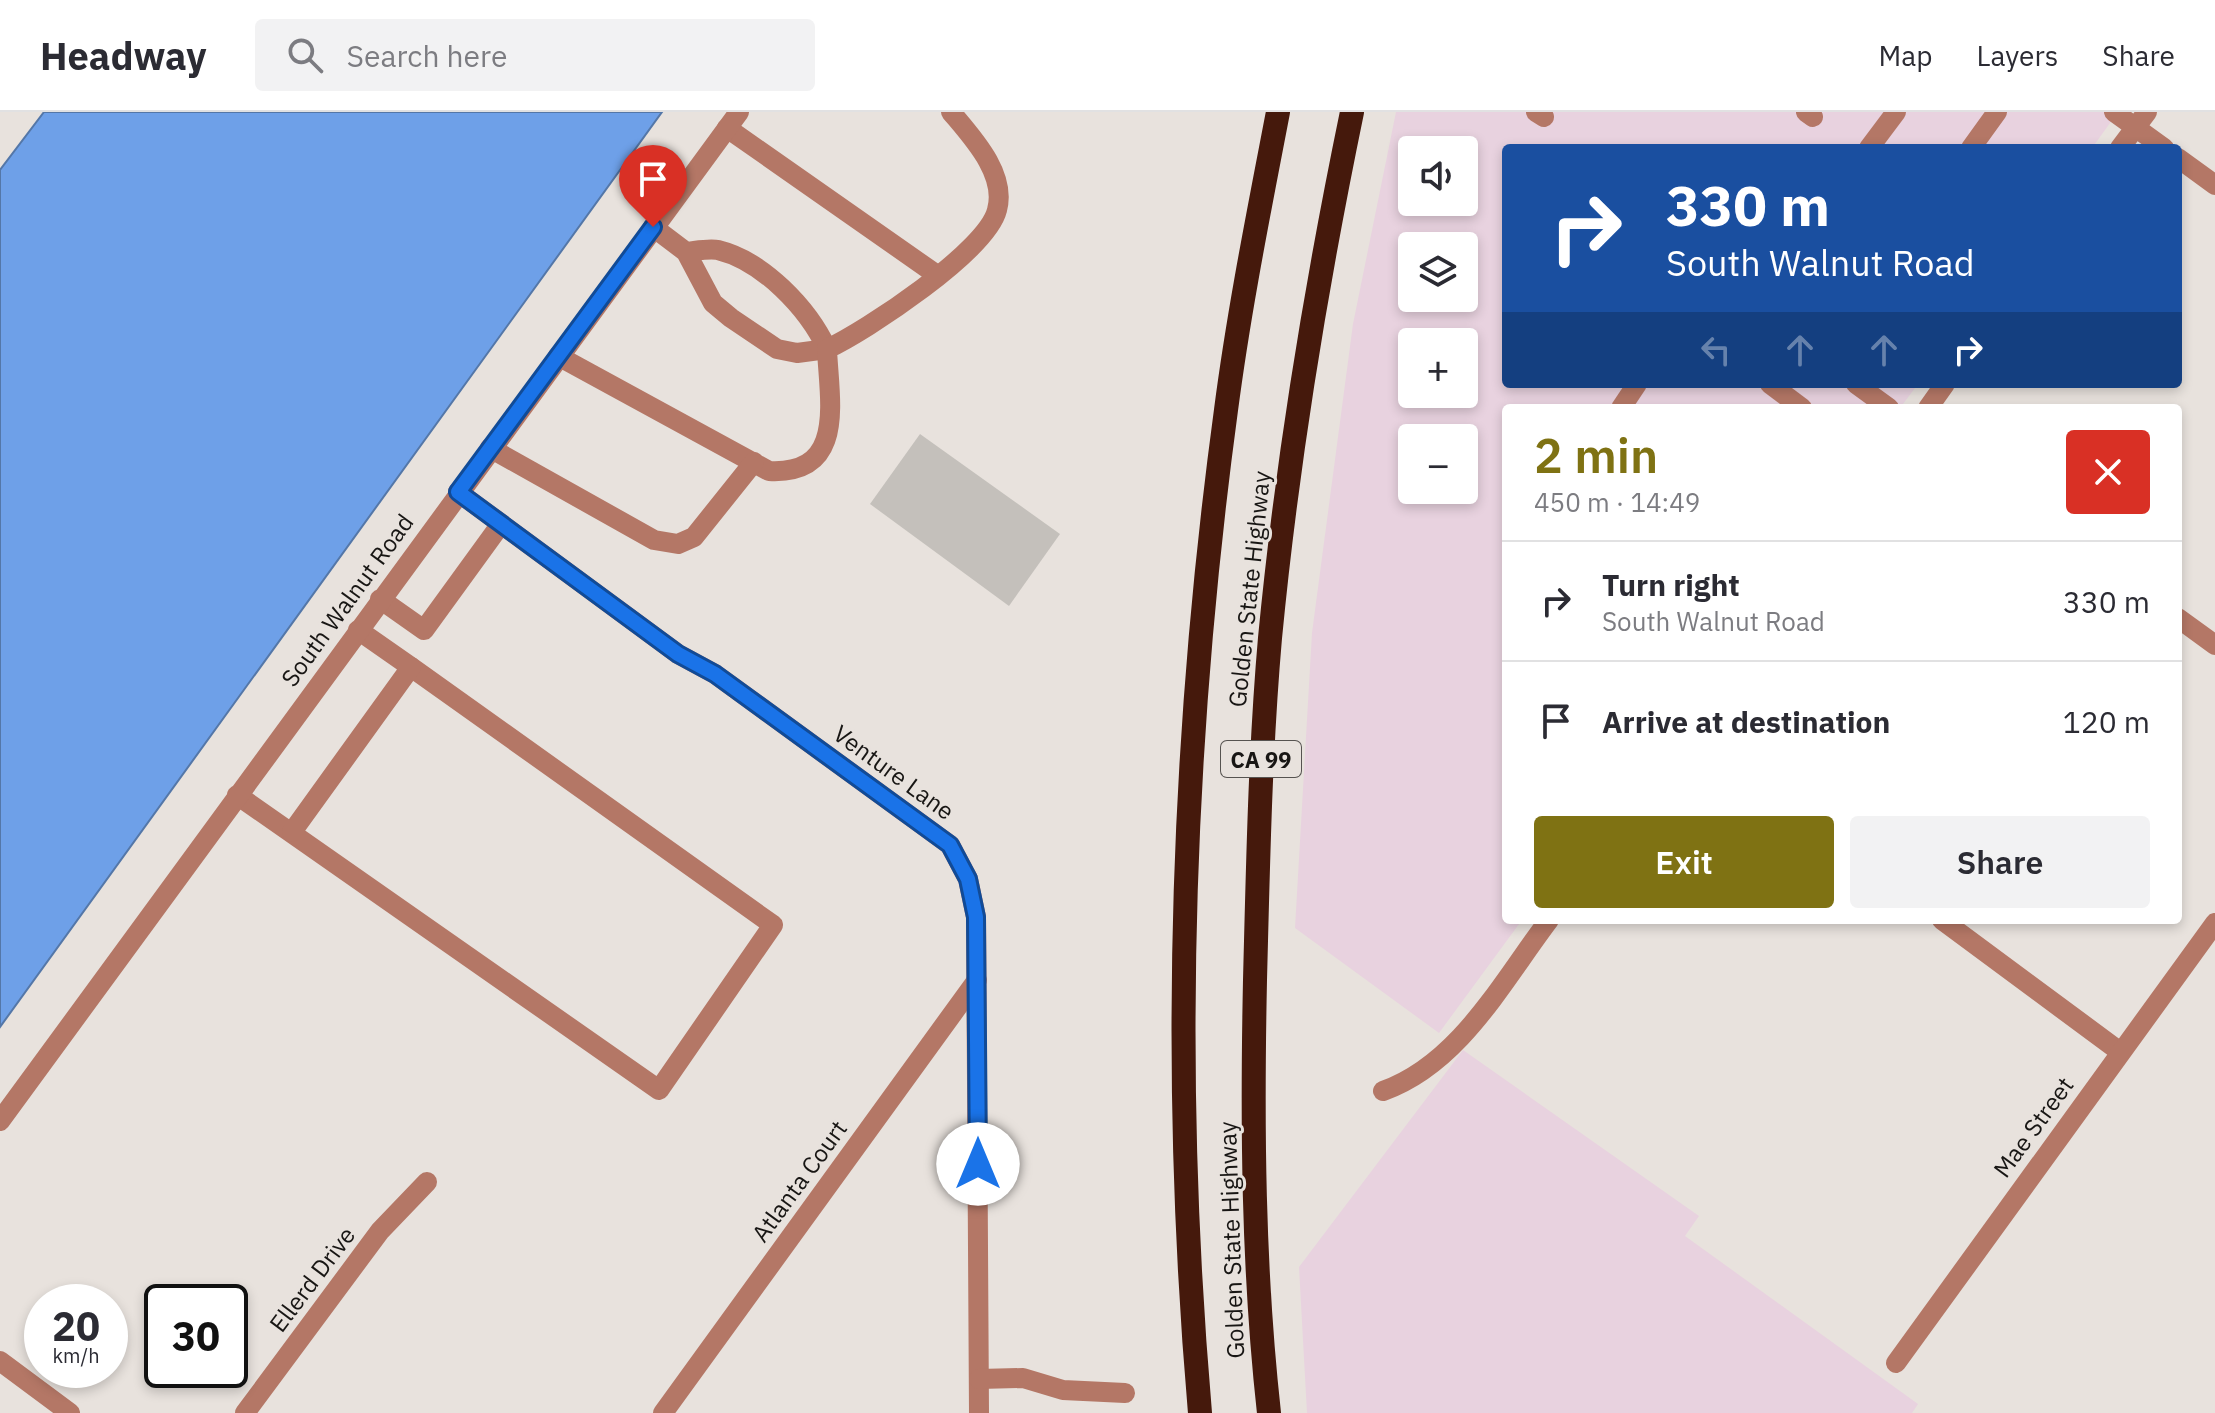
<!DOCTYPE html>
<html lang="en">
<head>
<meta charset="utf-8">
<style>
	body { margin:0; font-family:"IBM Plex Sans",sans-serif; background:#f2f2f3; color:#2b2b33; height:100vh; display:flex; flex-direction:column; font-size:30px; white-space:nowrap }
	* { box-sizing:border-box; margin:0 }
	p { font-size:26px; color:#7c7c81 }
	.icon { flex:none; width:44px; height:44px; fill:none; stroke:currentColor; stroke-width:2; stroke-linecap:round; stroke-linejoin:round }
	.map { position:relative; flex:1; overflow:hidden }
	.sheet { position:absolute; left:1502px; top:292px; width:680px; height:520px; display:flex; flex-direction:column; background:#fff; border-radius:8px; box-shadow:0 4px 12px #0003 }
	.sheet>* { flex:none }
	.top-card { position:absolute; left:1502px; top:32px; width:680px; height:244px; border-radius:8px; box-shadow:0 4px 12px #0003; background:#1a4fa0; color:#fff; overflow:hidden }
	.buttons { position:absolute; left:1398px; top:24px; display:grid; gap:16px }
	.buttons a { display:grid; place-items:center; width:80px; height:80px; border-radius:8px; background:#fff; box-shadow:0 4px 12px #0003; font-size:40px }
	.speed { position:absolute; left:24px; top:1172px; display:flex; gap:16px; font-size:40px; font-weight:700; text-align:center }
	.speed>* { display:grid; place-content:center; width:104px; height:104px; border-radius:50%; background:#fff; box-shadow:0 4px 12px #0003; line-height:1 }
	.speed small { font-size:20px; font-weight:400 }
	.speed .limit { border:4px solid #111; border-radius:12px; background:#fff; color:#111 }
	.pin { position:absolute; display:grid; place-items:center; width:68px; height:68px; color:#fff; margin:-82px -34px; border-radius:50% 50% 50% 0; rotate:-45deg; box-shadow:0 0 8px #0007 }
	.pin .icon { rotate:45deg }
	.me { position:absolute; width:88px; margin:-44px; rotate:0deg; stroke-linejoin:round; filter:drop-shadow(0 0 6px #0008) }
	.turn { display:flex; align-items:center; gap:28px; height:168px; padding:0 32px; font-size:36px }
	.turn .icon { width:104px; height:104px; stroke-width:2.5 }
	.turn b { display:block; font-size:56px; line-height:68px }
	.lanes { display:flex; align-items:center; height:76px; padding:0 32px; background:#0003; justify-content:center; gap:40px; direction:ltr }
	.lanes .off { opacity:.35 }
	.round { display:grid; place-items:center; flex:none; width:84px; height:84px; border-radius:8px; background:#f2f2f3 }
	.overview { display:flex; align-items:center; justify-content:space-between; height:136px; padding:0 32px }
	h1 { font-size:48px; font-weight:600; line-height:60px; color:#7f7213 }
	.button { display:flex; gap:16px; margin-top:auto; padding:16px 32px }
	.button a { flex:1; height:92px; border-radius:8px; background:#7f7213; color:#fff; font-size:32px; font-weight:600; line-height:92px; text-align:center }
	.button a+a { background:#f2f2f3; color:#2b2b33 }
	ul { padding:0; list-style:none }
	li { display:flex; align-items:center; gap:24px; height:120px; padding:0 32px; border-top:2px solid #e1e1e2 }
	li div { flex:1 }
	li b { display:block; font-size:30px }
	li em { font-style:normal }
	header { display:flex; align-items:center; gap:48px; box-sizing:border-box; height:112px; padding:0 40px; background:#fff; border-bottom:2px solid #e1e1e2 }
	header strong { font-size:38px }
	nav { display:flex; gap:44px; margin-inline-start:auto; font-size:28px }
	.search { width:560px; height:72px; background:#f2f2f3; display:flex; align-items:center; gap:20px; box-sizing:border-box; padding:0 28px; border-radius:8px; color:#7c7c81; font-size:30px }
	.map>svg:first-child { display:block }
</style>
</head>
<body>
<header>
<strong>Headway</strong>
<div class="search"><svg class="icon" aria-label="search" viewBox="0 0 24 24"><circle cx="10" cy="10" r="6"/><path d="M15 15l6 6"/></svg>Search here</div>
<nav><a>Map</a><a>Layers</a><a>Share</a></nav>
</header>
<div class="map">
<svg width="2215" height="1301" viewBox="0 0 2215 1301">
	<rect width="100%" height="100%" fill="#e8e2dd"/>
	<g fill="#e8d2df" fill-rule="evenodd">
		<path d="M1396,0H2118L2092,36H1506V272H1918L1900,296H1506V808H1522L1439,921L1295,816L1312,521L1353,212ZM1412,38H1464V90H1412ZM1412,134H1464V186H1412ZM1412,230H1464V282H1412ZM1412,326H1464V378H1412Z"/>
		<path d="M1463,938L1699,1104L1685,1124L1918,1292L1912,1301H1307L1299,1155Z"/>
	</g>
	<path fill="#6ea0e8" stroke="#5477a8" stroke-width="2" d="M44,0H662L0,915V58Z"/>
	<path fill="#c4c0bb" d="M920,322L1060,422L1009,494L870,392Z"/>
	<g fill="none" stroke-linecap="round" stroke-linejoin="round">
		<g stroke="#b47766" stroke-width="20">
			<path d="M1536,0L1544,5"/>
			<path d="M1806,0L1813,5"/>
			<path d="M2114,0L2164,36"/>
			<path d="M727,16L937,163"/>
			<path d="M1869,36L1896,0"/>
			<path d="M1971,36L1997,0"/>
			<path d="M2120,36L2147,0"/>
			<path d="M2178,46L2215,73"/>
			<path d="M653,115L686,140L713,191L731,206L777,237L797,241L827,237C808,196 763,149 718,138C709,136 696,139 686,140"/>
			<path d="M558,244L769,359C847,363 829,288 827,237C866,219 987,139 997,98C1007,62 972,25 951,0"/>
			<path d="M1770,272L1802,296"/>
			<path d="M1856,272L1889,296"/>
			<path d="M1621,296L1637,272"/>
			<path d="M1928,296L1945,272"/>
			<path d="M490,336L654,428L678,432L694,425L754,350"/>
			<path d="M458,380L678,542L715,562L950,733L968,767L976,805L979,1301"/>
			<path d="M380,487L424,518L501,412"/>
			<path d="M2178,506L2215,533"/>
			<path d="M237,683L659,978L773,813L411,555"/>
			<path d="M292,720L411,555L358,518"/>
			<path d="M1942,808L2119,939"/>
			<path d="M1383,979C1459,952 1502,870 1549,808"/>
			<path d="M0,1009L739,0"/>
			<path d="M0,1249L70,1301"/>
			<path d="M1896,1251L2215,811"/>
			<path d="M979,1267L1023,1266L1063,1278L1125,1281"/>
			<path d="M245,1301L380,1119L427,1070"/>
			<path d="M663,1301L977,868"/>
		</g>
		<g stroke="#45190c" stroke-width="24">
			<path d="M1200,1301C1171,967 1181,630 1226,298C1239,198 1259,99 1278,0"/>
			<path d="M1269,1301C1253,1157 1252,1012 1255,868C1258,754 1260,640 1270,526C1287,349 1316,174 1352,0"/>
		</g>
	</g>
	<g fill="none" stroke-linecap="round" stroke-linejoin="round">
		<defs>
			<path id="route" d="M653,115L458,380L678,542L715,562L950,733L968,767L976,805L978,1052"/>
		</defs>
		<use href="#route" stroke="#114b97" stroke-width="20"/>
		<use href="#route" stroke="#1a73e8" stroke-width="14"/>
	</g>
	<g text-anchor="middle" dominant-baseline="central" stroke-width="6" stroke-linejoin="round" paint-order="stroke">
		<rect fill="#e8e2dd" stroke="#565350" stroke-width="2" x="1221" y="629" width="80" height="36" rx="6"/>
		<g font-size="22" font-weight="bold" fill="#181614">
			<text x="1261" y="647">CA 99</text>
		</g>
		<g font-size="24" fill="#181614" stroke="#e8e2dd">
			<text transform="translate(1249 477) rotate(-84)">Golden State Highway</text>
			<text transform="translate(347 488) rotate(-54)">South Walnut Road</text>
			<text transform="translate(894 660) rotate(36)">Venture Lane</text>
			<text transform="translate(2033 1015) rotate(-54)">Mae Street</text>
			<text transform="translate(799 1069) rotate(-54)">Atlanta Court</text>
			<text transform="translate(1231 1128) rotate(-92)">Golden State Highway</text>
			<text transform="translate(312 1167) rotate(-53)">Ellerd Drive</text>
		</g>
	</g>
</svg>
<div class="buttons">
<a><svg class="icon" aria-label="sound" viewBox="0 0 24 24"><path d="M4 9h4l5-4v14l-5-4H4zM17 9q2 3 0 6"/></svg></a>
<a><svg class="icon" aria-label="layers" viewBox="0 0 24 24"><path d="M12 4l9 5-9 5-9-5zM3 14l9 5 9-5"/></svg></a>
<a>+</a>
<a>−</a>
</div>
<div class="speed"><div>20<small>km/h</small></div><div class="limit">30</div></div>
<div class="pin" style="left:653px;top:115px;background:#d93025"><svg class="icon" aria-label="arrive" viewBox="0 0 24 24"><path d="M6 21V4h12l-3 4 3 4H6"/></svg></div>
<svg class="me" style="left:978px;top:1052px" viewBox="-20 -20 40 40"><circle r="19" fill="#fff"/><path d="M0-13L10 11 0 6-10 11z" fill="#1a73e8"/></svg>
<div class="top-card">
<div class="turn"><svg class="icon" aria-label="right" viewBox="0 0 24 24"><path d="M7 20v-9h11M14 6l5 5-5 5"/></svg><div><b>330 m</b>South Walnut Road</div></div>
<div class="lanes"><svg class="icon off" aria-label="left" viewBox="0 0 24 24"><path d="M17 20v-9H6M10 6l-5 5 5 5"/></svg><svg class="icon off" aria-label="ahead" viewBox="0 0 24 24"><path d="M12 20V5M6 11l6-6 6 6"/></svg><svg class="icon off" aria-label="ahead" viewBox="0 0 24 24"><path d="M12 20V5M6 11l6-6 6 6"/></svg><svg class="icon" aria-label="right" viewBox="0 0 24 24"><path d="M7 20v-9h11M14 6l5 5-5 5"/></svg></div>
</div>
<section class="sheet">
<div class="overview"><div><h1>2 min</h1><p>450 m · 14:49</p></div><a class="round" style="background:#d93025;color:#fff"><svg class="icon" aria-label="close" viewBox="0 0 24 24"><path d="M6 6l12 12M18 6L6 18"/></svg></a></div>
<ul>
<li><svg class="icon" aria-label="right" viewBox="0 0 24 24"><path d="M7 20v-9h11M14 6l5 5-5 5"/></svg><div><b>Turn right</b><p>South Walnut Road</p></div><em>330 m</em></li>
<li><svg class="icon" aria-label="arrive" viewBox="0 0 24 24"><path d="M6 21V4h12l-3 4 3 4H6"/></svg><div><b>Arrive at destination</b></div><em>120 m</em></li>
</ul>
<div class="button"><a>Exit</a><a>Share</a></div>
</section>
</div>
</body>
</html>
